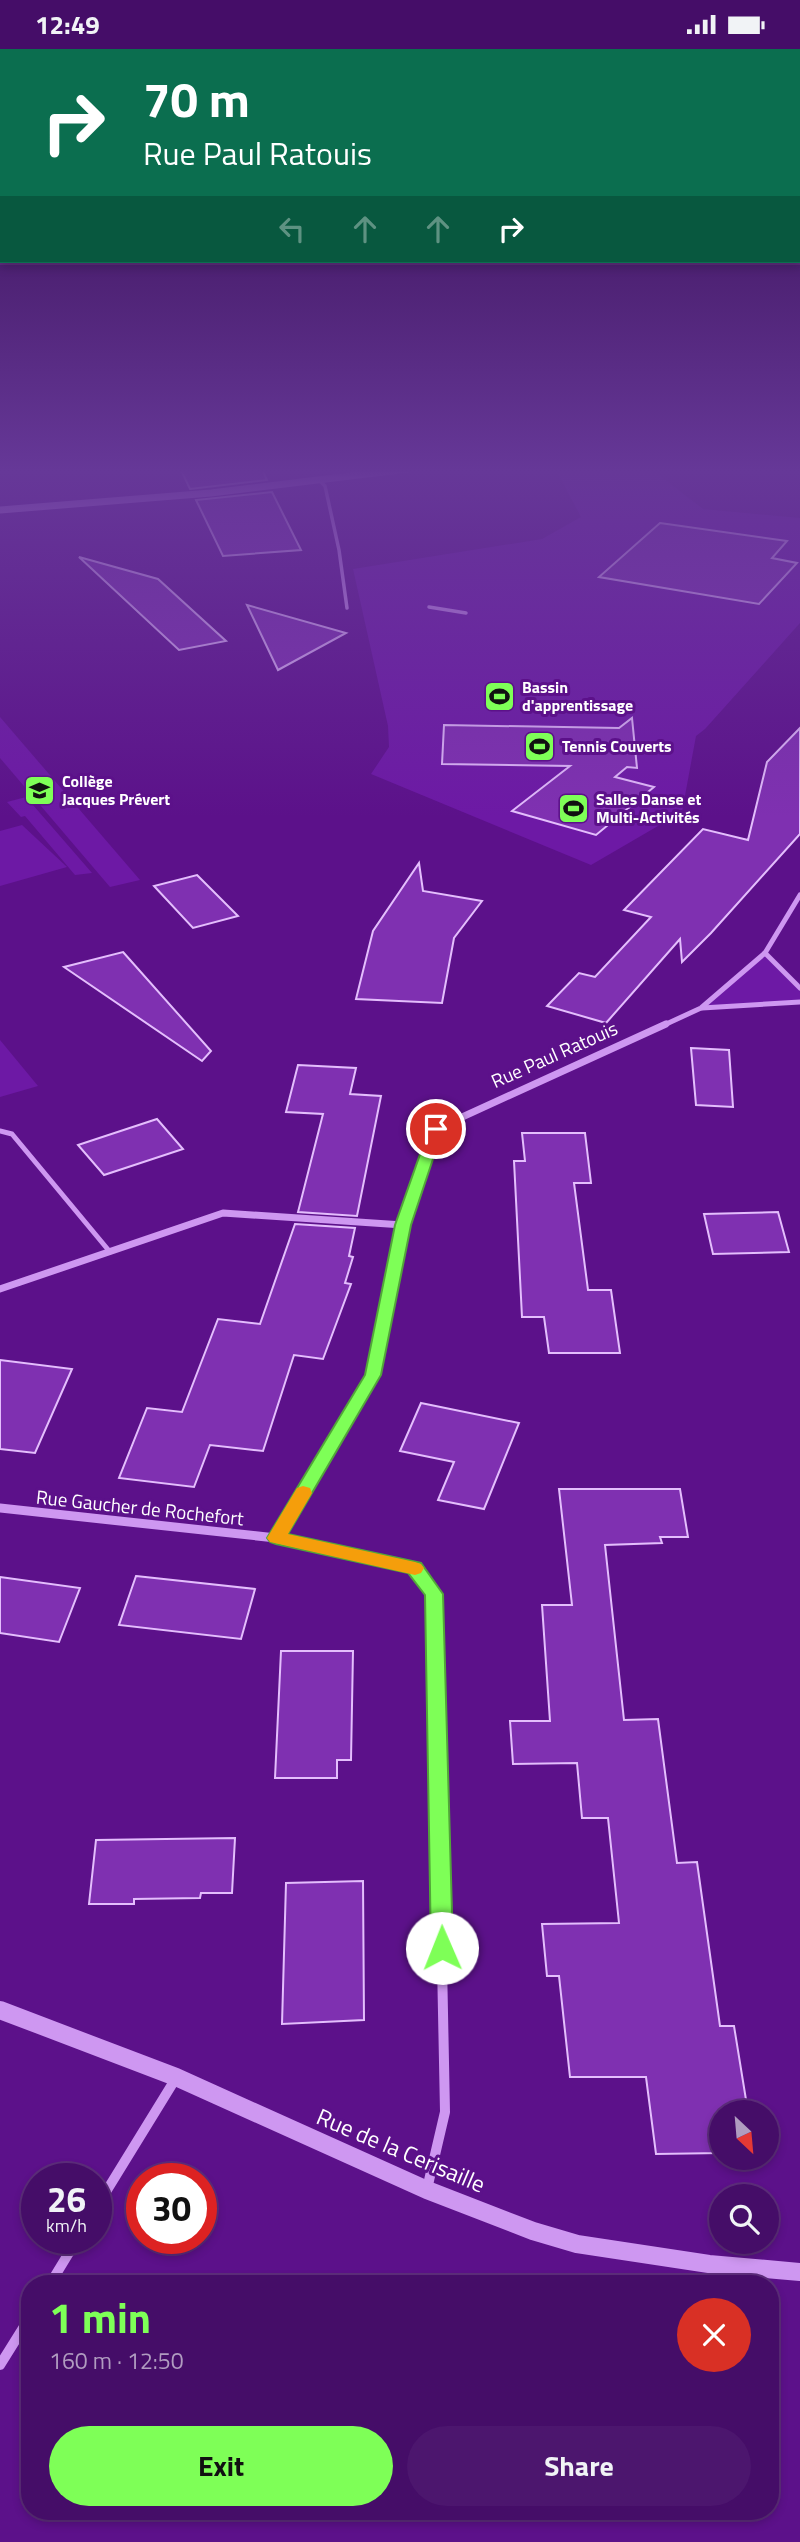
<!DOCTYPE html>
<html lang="en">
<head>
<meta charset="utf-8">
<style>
	body { margin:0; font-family:"Titillium Web",sans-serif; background:#4c166e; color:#f1f3f6; height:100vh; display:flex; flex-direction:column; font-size:26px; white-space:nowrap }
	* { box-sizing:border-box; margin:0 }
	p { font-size:23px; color:#b09cc0 }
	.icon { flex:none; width:38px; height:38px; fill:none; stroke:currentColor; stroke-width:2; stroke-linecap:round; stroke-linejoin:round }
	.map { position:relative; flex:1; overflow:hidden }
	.details { position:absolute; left:21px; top:2226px; width:758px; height:245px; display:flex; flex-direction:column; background:#450d68; border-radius:28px; box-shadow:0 4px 10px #0003,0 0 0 2px #5d2d7c }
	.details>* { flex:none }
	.banner { position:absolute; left:0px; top:0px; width:802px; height:214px; box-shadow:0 4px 10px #0003,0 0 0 2px #5d2d7c; background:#0b6e4f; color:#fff; overflow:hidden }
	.needle { width:46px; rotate:154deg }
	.fabs { position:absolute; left:709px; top:2051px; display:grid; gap:14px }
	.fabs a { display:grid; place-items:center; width:70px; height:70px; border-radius:50%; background:#450d68; box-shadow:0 4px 10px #0003,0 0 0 2px #5d2d7c; font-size:35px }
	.speed { position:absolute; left:21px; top:2114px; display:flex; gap:14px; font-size:35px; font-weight:700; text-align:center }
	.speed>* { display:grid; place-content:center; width:91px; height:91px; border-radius:50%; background:#450d68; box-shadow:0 4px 10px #0003,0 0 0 2px #5d2d7c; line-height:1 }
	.speed small { font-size:18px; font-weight:400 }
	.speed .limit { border:10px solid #d22; background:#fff; color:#111 }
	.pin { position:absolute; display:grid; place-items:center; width:60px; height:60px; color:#fff; margin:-30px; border:4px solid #fff; border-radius:50%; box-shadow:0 2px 7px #0007 }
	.me { position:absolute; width:77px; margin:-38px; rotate:359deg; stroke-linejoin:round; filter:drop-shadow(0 0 5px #0008) }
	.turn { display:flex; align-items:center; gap:24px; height:147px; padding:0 28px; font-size:32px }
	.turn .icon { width:91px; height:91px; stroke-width:2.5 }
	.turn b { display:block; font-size:49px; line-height:60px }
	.lanes { display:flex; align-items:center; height:66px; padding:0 28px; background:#0003; justify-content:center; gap:35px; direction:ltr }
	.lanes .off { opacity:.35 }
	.round { display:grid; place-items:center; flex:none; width:74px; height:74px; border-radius:37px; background:#4c166e }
	.overview { display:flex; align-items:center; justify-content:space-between; height:119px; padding:0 28px }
	h1 { font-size:42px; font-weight:700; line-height:52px; color:#7eff57 }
	.action { display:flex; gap:14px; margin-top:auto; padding:14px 28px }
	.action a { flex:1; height:80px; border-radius:42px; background:#7eff57; color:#111; font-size:28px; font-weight:700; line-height:80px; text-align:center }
	.action a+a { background:#4c166e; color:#f1f3f6 }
	.status { display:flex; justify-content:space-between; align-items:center; height:49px; padding:0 35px; background:#450d68; direction:ltr }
	.status svg { height:19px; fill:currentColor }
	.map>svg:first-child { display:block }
</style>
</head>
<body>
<div class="status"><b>12:49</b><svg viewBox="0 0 49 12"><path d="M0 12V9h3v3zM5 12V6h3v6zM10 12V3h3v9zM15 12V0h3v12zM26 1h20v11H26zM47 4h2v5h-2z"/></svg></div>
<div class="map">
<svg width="800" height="2493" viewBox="0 0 800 2493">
	<rect width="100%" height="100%" fill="#5c118a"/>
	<g fill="#6d19a5">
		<path d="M555,419H650L703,460L800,469V574L705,680L696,687L682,763L591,816L371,725L389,698L388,677L353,520L542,490L581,468Z"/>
		<path d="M0,668L140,831L110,838L0,709Z"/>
		<path d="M26,748L92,824L75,826L25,767L21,768L7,753Z"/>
		<path d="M22,776L67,818L0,837V782Z"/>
		<path d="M765,904L800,939V953L702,959Z"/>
		<path d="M0,991L38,1037L0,1048Z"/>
	</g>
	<g fill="#7f30b1" stroke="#e4befd" stroke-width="2">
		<path d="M180,419H261L267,431L190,440Z"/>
		<path d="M272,443L301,501L223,507L196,451Z"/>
		<path d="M660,474L787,492L772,509L797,514L759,555L599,528Z"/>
		<path d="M79,508L158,530L226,592L179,601Z"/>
		<path d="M247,556L346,584L278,621Z"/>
		<path d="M632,669L637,719L627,718L615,728L654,738L596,786L512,762L570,717L442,715L444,676L619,679Z"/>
		<path d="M800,679V785L711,884L682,913L680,890L606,974L547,957L579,924L595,928L651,868L624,861L703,780L748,791L767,713Z"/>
		<path d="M419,814L423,842L482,852L454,889L442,954L356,950L373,882Z"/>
		<path d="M197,826L238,867L193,879L154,837Z"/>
		<path d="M123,903L211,1002L202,1012L64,918Z"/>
		<path d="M691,999L729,1001L733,1058L696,1056Z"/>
		<path d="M298,1016L356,1019L350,1045L381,1047L357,1167L298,1163L323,1065L286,1063Z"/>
		<path d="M157,1070L183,1100L104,1126L78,1096Z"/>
		<path d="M522,1084H585L591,1134H574L588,1241H611L620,1304H549L544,1268H522L514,1112H525Z"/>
		<path d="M778,1163L789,1203L713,1205L704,1165Z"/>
		<path d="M295,1175L355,1179L349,1207L353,1208L345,1234L351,1235L323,1310L294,1306L263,1402L210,1396L194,1438L119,1429L147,1359L182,1363L218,1270L260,1275Z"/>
		<path d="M0,1311L72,1320L35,1404L0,1400Z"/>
		<path d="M421,1354L519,1374L484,1460L438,1451L454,1413L400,1402Z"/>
		<path d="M559,1440H680L688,1488H660L662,1494L605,1496L624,1671L658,1670L677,1814L697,1813L720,1977H734L748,2063H721V2104L656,2105L646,2028H570L559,1927H547L542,1875L619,1874L608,1769H582L577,1714L513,1715L510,1672H550L542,1556H572Z"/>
		<path d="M136,1527L255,1540L241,1590L119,1576Z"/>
		<path d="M0,1528L80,1539L59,1593L0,1584Z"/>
		<path d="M281,1602H353L351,1711H337V1729H275Z"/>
		<path d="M235,1789L232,1844H201L200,1849L134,1850V1855H89L96,1791Z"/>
		<path d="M363,1832L364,1971L282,1975L286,1834Z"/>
	</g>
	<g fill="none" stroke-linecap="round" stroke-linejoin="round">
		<g stroke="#ce97f1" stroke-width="3.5">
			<path d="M793,419L800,421"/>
			<path d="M320,432L325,437L339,501L347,559"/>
			<path d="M429,558L466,564"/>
		</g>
		<path stroke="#ce97f1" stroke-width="5" d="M0,1082L12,1085L110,1203"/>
		<g stroke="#ce97f1" stroke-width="5">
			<path d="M765,904L800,939"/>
			<path d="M702,959L800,953"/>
			<path d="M662,977L701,959L765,904L800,846"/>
		</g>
		<g stroke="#ce97f1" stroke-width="7">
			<path d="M0,1240L223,1164L403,1176"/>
			<path d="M347,1370L373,1326L403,1176L436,1080L666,975"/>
		</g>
		<g stroke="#ce97f1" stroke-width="9">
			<path d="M0,1459L276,1489L414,1519L434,1545L441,1866"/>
			<path d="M276,1489L348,1368"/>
		</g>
		<g stroke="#ce97f1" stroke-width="10">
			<path d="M427,2140L445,2063L441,1864"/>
			<path d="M96,2159L176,2029"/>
			<path d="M50,2235L78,2189"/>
			<path d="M0,2316L30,2268"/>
		</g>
		<path stroke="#ce97f1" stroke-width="7" d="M0,461L211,444L416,419"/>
		<path stroke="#ce97f1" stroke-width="18" d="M0,1961L176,2028L427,2141L533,2182L577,2195L709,2215L800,2223"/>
	</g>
	<linearGradient id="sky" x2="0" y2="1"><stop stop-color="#33094c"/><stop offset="0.55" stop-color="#663898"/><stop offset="1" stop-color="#663898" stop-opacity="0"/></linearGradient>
	<rect width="800" height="768" fill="url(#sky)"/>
	<path fill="#7eff57" stroke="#52a639" stroke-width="2" d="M436,1075L443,1080L411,1176L381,1326L288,1485L421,1514L443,1545L453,1899L449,1906L442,1909L434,1906L431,1899L425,1546L408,1524L276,1495L270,1493L267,1489L365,1326L395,1176L429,1080Z"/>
	<path fill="#f59e0b" d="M303,1437L310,1439L312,1444L288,1485L415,1513L421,1515L424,1519L421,1524L415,1526L270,1493L267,1489L297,1439Z"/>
	<defs>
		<symbol id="stadium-square" viewBox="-11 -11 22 22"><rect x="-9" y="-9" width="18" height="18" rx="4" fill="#7eff57" stroke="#5c118a"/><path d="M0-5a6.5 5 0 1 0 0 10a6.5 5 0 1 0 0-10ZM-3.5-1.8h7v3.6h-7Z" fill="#111"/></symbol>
		<symbol id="school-square" viewBox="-11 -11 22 22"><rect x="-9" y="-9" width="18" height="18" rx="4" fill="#7eff57" stroke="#5c118a"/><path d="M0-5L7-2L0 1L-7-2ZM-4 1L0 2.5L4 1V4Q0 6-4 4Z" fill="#111"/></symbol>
	</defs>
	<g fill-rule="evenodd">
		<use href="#stadium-square" x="482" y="630" width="35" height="35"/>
		<use href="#stadium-square" x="522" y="680" width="35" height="35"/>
		<use href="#school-square" x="22" y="724" width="35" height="35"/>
		<use href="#stadium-square" x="556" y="742" width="35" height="35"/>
	</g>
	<g text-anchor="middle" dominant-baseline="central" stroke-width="6" stroke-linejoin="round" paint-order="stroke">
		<g font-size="16" font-weight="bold" fill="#fff" stroke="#5c118a" text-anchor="start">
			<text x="522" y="638">Bassin<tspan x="522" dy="18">d'apprentissage</tspan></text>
			<text x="562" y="697">Tennis Couverts</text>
			<text x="62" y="732">Collège<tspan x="62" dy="18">Jacques Prévert</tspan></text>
			<text x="596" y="750">Salles Danse et<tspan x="596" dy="18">Multi-Activités</tspan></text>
		</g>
		<g font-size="19" fill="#fff" stroke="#5c118a">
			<text transform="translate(554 1005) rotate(-24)">Rue Paul Ratouis</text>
			<text transform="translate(140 1458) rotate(6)">Rue Gaucher de Rochefort</text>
		</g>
		<g font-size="23" fill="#fff" stroke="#5c118a">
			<text transform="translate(401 2101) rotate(23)">Rue de la Cerisaille</text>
		</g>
	</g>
</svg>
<div class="fabs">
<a><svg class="needle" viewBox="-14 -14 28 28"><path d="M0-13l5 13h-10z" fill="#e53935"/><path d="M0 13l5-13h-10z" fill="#b09cc0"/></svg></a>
<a><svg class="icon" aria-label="search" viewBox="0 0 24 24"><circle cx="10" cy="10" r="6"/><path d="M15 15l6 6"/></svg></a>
</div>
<div class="speed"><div>26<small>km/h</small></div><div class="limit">30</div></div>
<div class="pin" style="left:436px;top:1080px;background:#d93025"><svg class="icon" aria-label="arrive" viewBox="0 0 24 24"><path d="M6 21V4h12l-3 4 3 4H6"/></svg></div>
<svg class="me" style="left:442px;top:1899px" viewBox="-20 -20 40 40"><circle r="19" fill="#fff"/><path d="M0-13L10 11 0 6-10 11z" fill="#7eff57"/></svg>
<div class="banner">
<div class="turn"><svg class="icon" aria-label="right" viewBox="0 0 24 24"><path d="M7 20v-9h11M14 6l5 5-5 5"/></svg><div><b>70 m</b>Rue Paul Ratouis</div></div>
<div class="lanes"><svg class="icon off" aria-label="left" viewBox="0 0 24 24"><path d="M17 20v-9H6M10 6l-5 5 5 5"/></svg><svg class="icon off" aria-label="ahead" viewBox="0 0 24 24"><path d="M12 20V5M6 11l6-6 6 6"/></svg><svg class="icon off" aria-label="ahead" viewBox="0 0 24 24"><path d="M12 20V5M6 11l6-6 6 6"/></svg><svg class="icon" aria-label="right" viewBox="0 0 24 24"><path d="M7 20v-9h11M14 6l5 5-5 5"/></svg></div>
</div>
<section class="details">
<div class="overview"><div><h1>1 min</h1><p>160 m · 12:50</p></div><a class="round" style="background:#d93025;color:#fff"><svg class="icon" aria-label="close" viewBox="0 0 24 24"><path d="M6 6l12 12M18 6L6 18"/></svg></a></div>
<div class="action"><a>Exit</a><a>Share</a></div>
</section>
</div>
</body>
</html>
